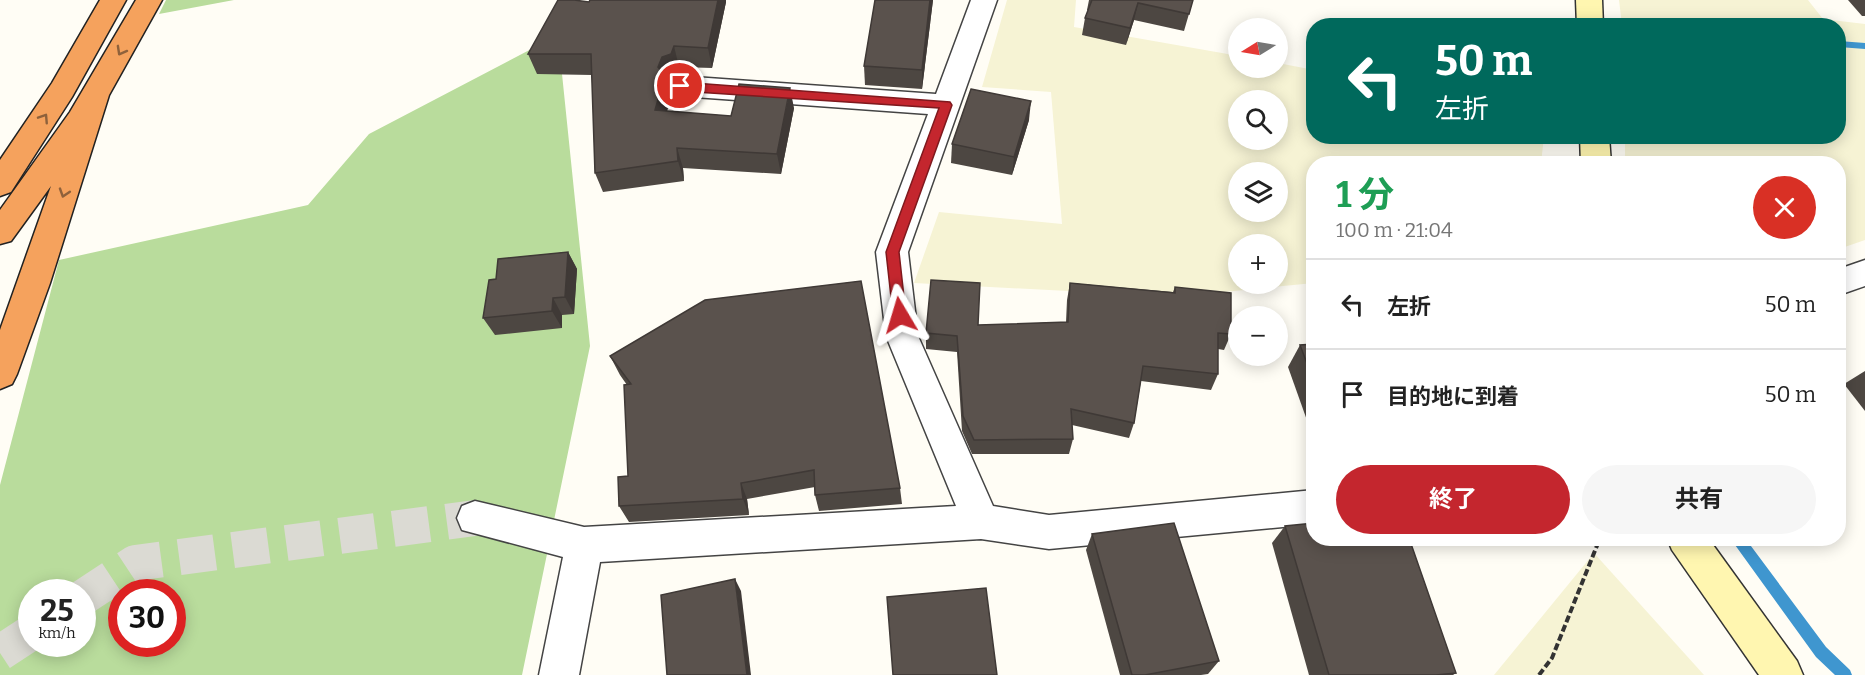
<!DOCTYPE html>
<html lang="ja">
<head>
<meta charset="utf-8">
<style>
	body { margin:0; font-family:Bitter,"Noto Sans JP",serif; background:#f6f6f6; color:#222; height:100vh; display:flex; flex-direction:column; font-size:22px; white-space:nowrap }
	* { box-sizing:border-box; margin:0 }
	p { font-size:20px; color:#767676 }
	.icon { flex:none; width:33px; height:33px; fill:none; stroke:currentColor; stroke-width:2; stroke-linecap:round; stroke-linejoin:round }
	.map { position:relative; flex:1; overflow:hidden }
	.drawer { position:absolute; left:1306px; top:156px; width:540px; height:390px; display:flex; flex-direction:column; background:#fff; border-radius:24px; box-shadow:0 3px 15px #0003 }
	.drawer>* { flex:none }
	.top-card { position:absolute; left:1306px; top:18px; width:540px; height:126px; border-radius:24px; box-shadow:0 3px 15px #0003; background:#00695c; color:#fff; overflow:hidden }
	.needle { width:39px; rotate:259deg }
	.fabs { position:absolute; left:1228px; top:18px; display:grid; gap:12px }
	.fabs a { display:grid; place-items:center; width:60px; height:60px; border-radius:50%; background:#fff; box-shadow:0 3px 15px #0003; font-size:30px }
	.speed { position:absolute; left:18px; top:579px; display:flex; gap:12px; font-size:30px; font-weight:700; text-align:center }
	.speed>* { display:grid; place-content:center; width:78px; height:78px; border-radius:50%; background:#fff; box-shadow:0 3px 15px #0003; line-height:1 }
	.speed small { font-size:15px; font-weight:400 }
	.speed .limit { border:9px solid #d22; background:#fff; color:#111 }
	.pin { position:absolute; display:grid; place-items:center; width:51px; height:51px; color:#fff; margin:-26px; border:3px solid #fff; border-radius:50%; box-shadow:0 2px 6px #0007 }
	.me { position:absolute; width:66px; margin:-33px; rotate:353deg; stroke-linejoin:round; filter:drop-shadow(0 0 4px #0008) }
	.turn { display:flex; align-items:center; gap:21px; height:126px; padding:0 30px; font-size:27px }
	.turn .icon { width:78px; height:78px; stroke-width:2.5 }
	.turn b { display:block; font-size:42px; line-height:51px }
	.round { display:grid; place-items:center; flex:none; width:63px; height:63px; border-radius:32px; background:#f6f6f6 }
	.head { display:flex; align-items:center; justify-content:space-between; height:102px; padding:0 30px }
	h1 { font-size:36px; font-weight:700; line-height:45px; color:#1e9e55 }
	.cta { display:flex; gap:12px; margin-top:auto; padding:12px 30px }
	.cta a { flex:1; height:69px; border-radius:36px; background:#c4262e; color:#fff; font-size:24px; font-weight:700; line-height:69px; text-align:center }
	.cta a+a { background:#f6f6f6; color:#222 }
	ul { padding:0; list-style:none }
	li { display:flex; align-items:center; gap:18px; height:90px; padding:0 30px; border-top:2px solid #e0e0e0 }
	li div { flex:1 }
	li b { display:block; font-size:22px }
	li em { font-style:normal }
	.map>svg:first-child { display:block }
</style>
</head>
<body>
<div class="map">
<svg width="1865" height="675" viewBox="0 0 1865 675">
	<rect width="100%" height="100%" fill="#fffdf5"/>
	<g fill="#f6f3d4" fill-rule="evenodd">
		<path d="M1007,0H1076L1074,27L1239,56V68H1278V63L1314,70V136L1544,137L1541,163L1314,164V283L1143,300L1068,291L914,283L939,212L1062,224L1051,92L982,87ZM1239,100H1278V140H1239ZM1239,172H1278V212H1239ZM1239,244H1278V284H1239Z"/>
		<path d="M1619,0H1808L1823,19L1865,24V240L1839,249V164L1625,163V137L1839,136V26L1622,25Z"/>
		<path d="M1594,553L1704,675H1494Z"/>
	</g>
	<g fill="#b9dc9c" fill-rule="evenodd">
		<path d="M166,0H234L159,14Z"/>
		<path d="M558,35L590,346L522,675H0V485L59,260L308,205L369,134ZM32,592H82V644H32ZM122,592H172V644H122Z"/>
	</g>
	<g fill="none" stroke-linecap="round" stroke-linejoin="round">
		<g fill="#3f96cf" fill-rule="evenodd">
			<path d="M1839,41L1865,43V49L1839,47Z"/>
			<path d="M1730,538H1745L1826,647L1850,670L1852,675H1835L1816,657Z"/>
		</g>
		<g stroke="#dbdad3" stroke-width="36" stroke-dasharray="36 18" stroke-linecap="butt">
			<path d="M82,598L135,563L475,518"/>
			<path d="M0,653L32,632"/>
		</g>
		<defs>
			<g id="street">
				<path d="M971,0H997L908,252L918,336L993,506L1049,515L1314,490V524L1049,549L981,539L600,562L579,675H539L563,557L462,530L457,518L462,506L475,501L584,527L956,506L886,336L876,252L928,114L680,96L670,93L666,86L670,79L680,76L936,94Z"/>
				<path d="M1865,260V286L1839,295V269Z"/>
			</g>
			<g id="secondary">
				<path d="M1576,0H1602L1603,26H1577Z"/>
				<path d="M1580,136H1609L1611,164H1581Z"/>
				<path d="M1667,538H1708L1797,661L1803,675H1759L1672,550Z"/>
			</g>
			<g id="highway">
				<path d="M100,0H126L72,97L11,192L0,196V160L52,83Z"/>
				<path d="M136,0H162L109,95L50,283L17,374L12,384L0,389V330L51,186L11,241L0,244V210L70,112Z"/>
			</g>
		</defs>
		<use href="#street" stroke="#444" stroke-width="3"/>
		<use href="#secondary" stroke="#333" stroke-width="3"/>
		<use href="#highway" stroke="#222" stroke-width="3"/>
		<path stroke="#333" stroke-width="4" stroke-dasharray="7 3" stroke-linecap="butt" d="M1539,675L1552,658L1600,538"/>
		<use href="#street" fill="#fff" fill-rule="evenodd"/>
		<use href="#secondary" fill="#fff6b0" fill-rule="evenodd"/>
		<use href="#highway" fill="#f5a25d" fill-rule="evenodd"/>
	</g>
	<g fill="#4d4742">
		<path d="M590,0H726V2L712,68L679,67L677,75L668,78L667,81L671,96L667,111L731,116L794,108L781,174L683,168L684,181L603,192L595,173L592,75L537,74L528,54L589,2Z"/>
		<path d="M875,0H933L922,89L865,85L864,66Z"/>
		<path d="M1089,0H1193L1184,31L1134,20L1126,45L1082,35L1085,18L1088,10H1087Z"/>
		<path d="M1848,0H1865V16H1862Z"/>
		<path d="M1029,120L1012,175L951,163L952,144Z"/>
		<path d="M568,252L577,269L574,314L562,315V328L495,335L483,318L496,279Z"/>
		<path d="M1070,283L1173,292L1175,287L1231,334L1224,350L1218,349V374L1211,390L1141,381L1134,423L1129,438L1072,425L1073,439L1069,454H972L962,431L957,352L926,349V333L978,325L1066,322L1067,300Z"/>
		<path d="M1314,344V440L1288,367L1300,345Z"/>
		<path d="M610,356L900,488L902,504L819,511L815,495V487L747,499L749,515L629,522L619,506L628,476L627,385L620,375Z"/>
		<path d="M1865,371V411L1844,384Z"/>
		<path d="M1285,526L1456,673L1453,675H1309L1272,543Z"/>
		<path d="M1092,534L1219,661L1208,674L1201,675H1120L1086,550Z"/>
	</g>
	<g fill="#3f3936">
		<path d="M718,0H726V2L712,68L708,48Z"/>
		<path d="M930,0H933L922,89V70Z"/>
		<path d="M1138,3L1134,20L1126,45L1130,28Z"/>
		<path d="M674,46L679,67L677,75L668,78L667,81L671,96L662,130L655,110L658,67L662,57Z"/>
		<path d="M790,88L794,108L781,174L777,154Z"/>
		<path d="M1031,101L1029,120L1012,175L1014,157Z"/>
		<path d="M677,148L683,168L684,181L678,161Z"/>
		<path d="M568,252L577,269L574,314L565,297Z"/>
		<path d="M553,298L562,315V328L552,311Z"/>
		<path d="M741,483L747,499L749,515L743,499Z"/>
		<path d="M735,579L741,591L751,675H747Z"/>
	</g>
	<g fill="#5a524d" stroke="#3f3936" stroke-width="1.5">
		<path d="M558,0H574L589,2L590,0H718L708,48L674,46L671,54L662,57L658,67L665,75L655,110L731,116L739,84L790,88L777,154L677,148L678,161L595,173L591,54H528Z"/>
		<path d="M875,0H930L922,70L864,66Z"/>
		<path d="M1092,0H1193L1189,14L1138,3L1130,28L1085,18Z"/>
		<path d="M971,89L1031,101L1014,157L952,144Z"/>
		<path d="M568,252L565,297L553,298L552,311L483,318L489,280L496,279L498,259Z"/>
		<path d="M931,280L980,283L978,325L1068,322L1070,283L1175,293V287L1231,293V334L1218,333V374L1143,366L1134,423L1071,409L1073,439L974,440L963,416L957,336L926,333Z"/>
		<path d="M861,281L900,488L815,495L814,470L741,483L743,499L619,506L618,477L628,476L624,385L631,384L610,356L705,300Z"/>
		<path d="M1314,344V382L1300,345Z"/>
		<path d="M1174,523L1219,661L1145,675H1132L1092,534Z"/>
		<path d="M1314,523V538H1409L1456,673L1436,675H1329L1285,526Z"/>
		<path d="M735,579L747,675H667L661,595Z"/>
		<path d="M986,588L997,675H893L887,597Z"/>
	</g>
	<defs><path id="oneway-chevron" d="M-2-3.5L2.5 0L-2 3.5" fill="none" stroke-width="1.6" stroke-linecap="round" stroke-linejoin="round" transform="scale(1.5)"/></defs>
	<g stroke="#8e613b">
		<use href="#oneway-chevron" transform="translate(121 51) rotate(119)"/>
		<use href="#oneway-chevron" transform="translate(44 118) rotate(-57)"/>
		<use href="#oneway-chevron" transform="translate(64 193) rotate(108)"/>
	</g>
	<path fill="#c4262e" stroke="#7f191e" stroke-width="1.5" d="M680,82L950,102L952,105L899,252L906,315L904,319H895L893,315L886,252L939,108L680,91L675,86Z"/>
</svg>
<div class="fabs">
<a><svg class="needle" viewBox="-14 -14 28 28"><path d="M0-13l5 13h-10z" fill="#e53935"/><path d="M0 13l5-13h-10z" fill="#767676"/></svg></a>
<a><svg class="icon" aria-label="search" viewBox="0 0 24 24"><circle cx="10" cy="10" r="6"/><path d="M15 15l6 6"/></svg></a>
<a><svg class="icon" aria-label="layers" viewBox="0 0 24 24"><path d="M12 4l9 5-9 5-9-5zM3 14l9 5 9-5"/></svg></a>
<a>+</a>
<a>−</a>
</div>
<div class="speed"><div>25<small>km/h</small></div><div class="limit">30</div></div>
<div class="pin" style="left:680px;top:86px;background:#d93025"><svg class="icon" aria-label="arrive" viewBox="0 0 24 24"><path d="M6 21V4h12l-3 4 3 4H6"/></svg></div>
<svg class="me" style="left:900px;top:315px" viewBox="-20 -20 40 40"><path d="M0-17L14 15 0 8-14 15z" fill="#c4262e" stroke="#fff" stroke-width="4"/></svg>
<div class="top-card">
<div class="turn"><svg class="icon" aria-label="left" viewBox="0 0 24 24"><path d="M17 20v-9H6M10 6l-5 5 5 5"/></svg><div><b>50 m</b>左折</div></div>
</div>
<section class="drawer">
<div class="head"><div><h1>1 分</h1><p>100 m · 21:04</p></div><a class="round" style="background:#d93025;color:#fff"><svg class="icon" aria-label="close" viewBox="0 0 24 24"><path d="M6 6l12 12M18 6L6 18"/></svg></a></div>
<ul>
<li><svg class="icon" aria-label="left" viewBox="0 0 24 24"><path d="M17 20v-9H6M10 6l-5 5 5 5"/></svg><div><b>左折</b></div><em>50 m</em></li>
<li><svg class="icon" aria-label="arrive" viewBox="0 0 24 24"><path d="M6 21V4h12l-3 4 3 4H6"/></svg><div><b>目的地に到着</b></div><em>50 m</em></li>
</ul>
<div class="cta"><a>終了</a><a>共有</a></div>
</section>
</div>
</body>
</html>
